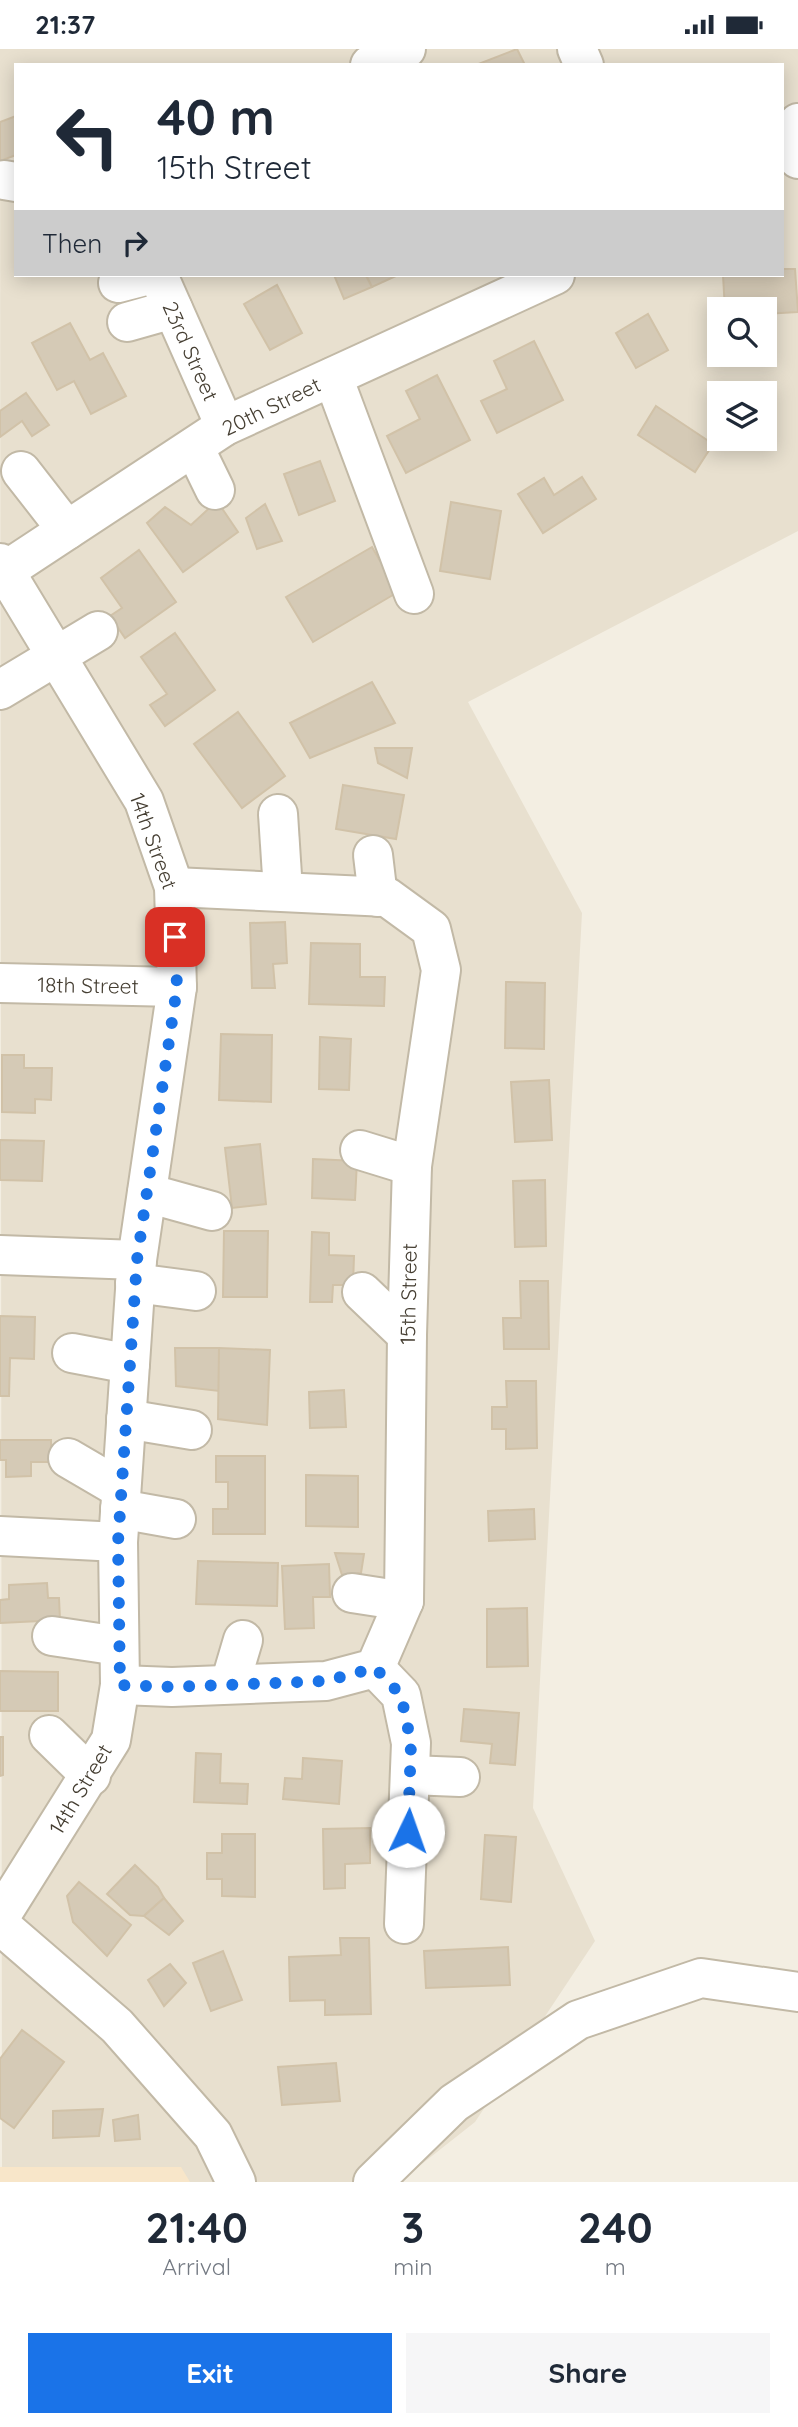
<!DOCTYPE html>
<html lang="en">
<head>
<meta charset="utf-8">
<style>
	body { margin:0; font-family:Quicksand,sans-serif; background:#f6f6f7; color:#1f2937; height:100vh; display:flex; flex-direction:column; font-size:26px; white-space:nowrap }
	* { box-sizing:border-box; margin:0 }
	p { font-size:23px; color:#747a83 }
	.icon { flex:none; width:38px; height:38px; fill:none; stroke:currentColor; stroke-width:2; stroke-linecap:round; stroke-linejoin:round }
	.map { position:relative; height:2133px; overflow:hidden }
	.panel { display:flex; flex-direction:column; background:#fff; flex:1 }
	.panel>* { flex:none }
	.guide { position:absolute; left:14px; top:14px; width:770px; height:214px; border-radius:0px; box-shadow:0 4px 18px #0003; background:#fff; color:#1f2937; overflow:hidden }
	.buttons { position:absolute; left:707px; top:248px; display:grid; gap:14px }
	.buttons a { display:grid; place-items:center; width:70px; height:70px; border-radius:0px; background:#fff; box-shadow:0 4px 18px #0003; font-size:35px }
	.pin { position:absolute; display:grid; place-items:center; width:60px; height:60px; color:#fff; margin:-30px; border-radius:14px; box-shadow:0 4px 10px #0006 }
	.me { position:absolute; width:77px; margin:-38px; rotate:3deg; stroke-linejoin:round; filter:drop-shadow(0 0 5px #0008) }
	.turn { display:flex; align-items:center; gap:24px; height:147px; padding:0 28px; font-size:32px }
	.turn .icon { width:91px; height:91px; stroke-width:2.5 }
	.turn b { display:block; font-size:49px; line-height:60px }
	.then { display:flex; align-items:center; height:66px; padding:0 28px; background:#0003; gap:14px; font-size:26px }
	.eta { display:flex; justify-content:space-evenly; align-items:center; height:119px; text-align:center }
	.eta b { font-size:42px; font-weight:700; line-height:49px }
	.button { display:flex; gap:14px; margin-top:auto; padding:14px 28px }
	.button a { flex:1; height:80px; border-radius:0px; background:#1a73e8; color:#fff; font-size:28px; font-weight:700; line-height:80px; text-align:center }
	.button a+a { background:#f6f6f7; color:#1f2937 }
	.status { display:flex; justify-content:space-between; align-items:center; height:49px; padding:0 35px; background:#fff; direction:ltr }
	.status svg { height:19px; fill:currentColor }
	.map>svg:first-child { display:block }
</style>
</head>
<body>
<div class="status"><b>21:37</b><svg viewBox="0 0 49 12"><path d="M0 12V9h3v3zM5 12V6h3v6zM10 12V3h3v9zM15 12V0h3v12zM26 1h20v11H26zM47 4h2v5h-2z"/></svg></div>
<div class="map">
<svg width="798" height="2133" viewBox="0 0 798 2133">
	<rect width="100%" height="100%" fill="#f3eee2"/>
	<path fill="#e8e0cf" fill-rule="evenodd" d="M0,0H798V482L468,653L582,864L533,1759L595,1892L475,2073L399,2133H2ZM16,16H782V226H16ZM719,261H765V306H719ZM719,345H765V390H719Z"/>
	<path fill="#f8e6c9" d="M0,2118H181L190,2133H0Z"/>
	<g fill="#d5cab6" stroke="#d1c2a8" stroke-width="2">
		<path d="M517,0L525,16H476Z"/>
		<path d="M16,67V106L0,112V73Z"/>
		<path d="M782,220H795L798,263L765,265V261H725L723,226H782Z"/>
		<path d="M334,226H366L372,238L344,250Z"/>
		<path d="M366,226H398L372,238Z"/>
		<path d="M277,236L302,284L270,301L244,255Z"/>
		<path d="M648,265L668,301L636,319L616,284Z"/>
		<path d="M70,274L90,311L103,304L126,347L91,365L74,332L57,341L32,294Z"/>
		<path d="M534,292L563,351L497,384L481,352L507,340L494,312Z"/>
		<path d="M437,326L470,391L406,424L387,387L420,370L406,342Z"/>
		<path d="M26,344L49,376L32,387L22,372L0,388V362Z"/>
		<path d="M656,357L713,395L695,423L638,386Z"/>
		<path d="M320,412L335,452L299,466L284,425Z"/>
		<path d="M582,428L596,450L543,484L518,445L544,429L554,446Z"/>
		<path d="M217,452L238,483L183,523L147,474L165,458L191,476Z"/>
		<path d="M451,453L501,462L490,530L440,522Z"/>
		<path d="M265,455L282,492L257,500L246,469Z"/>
		<path d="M372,498L398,543L313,593L286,548Z"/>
		<path d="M139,501L176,553L125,589L110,567L122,559L101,529Z"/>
		<path d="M175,584L215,641L165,677L150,656L167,645L141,608Z"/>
		<path d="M372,633L395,674L310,709L290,674Z"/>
		<path d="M238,663L285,727L242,759L194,695Z"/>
		<path d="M375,699H412L407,729L378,714Z"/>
		<path d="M343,736L404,746L396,790L336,780Z"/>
		<path d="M285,873L287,914L273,915L275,939H252L250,874Z"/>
		<path d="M311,894L360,895V928H385L384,957L309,955Z"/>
		<path d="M506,933L545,934L544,1000L505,999Z"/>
		<path d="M221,985L272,986L271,1053L219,1051Z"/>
		<path d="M320,988L351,990L349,1041L319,1040Z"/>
		<path d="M2,1006H24V1019H52L51,1051L35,1050V1064L2,1063Z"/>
		<path d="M549,1031L552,1091L515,1093L511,1033Z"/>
		<path d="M0,1091L44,1092L42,1132L0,1131Z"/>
		<path d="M260,1095L266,1155L232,1159L225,1099Z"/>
		<path d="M313,1110L357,1112L355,1151L312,1149Z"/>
		<path d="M545,1131L546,1197L515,1198L513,1132Z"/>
		<path d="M224,1182H268L267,1248H223Z"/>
		<path d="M312,1183L329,1184V1206L354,1207L353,1236H333L332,1253H310Z"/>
		<path d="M520,1232H548L549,1300H504L503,1269H521Z"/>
		<path d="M0,1267L35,1268L34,1310L10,1309L9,1347H0Z"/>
		<path d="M175,1299H219V1342L176,1337Z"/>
		<path d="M219,1299L270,1301L267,1376L218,1370Z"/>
		<path d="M506,1332H536L537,1399L506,1400V1380H492V1358H507Z"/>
		<path d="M344,1341L346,1378L310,1379L309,1343Z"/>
		<path d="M0,1391H51V1413H31V1427L6,1428V1411H0Z"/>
		<path d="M216,1407H265V1485H213V1460H228V1433H216Z"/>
		<path d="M306,1426L358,1427V1478L306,1477Z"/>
		<path d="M534,1460L535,1490L489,1492L488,1462Z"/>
		<path d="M335,1504L364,1505L361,1524L342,1526Z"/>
		<path d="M198,1512L278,1514L277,1557L196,1555Z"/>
		<path d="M329,1515L330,1548H313L314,1579L285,1580L282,1517Z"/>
		<path d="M47,1534L48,1549H59L60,1571L0,1574V1551L9,1550V1536Z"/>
		<path d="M527,1559L528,1617L487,1618V1560Z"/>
		<path d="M0,1622L58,1623V1662H0Z"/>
		<path d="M464,1660L519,1664L515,1716L490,1714L492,1695L461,1692Z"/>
		<path d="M0,1688H3V1726L0,1727Z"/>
		<path d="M196,1704L221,1705L220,1734L248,1735L247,1755L194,1753Z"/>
		<path d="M303,1709L342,1712L339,1755L283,1750L285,1729L302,1730Z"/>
		<path d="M370,1779V1814L345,1815V1839L324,1840L323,1780Z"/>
		<path d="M222,1785H255V1848L222,1847V1830H207V1804H222Z"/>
		<path d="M485,1786L516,1788L511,1853L481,1850Z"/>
		<path d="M135,1816L158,1838L164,1849L144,1867L130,1866L107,1845Z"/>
		<path d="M79,1833L131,1876L107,1907L73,1873L67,1847Z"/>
		<path d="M164,1849L183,1872L169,1886L144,1867Z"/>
		<path d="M340,1889H369L371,1965L325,1966V1951L290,1952L289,1908L341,1906Z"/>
		<path d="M508,1898L510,1936L426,1939L424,1902Z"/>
		<path d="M223,1902L242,1951L211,1962L193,1914Z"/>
		<path d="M170,1915L186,1934L164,1957L148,1931Z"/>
		<path d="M22,1981L64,2013L14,2079L0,2069V2010Z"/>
		<path d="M336,2014L340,2052L282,2056L278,2018Z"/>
		<path d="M103,2060L99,2087L53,2089V2062Z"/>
		<path d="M138,2066L140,2090L115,2092L113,2071Z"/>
	</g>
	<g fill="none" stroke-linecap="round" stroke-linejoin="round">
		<defs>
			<g id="minor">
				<path d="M577,0L584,16"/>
				<path d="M370,16L406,0"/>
				<path d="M798,74L794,87L798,110"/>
				<path d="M4,131L16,133"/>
				<path d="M158,226L225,377"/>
				<path d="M118,234L149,226"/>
				<path d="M127,273L173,260"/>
				<path d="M333,328L414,545"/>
				<path d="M194,398L215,441"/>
				<path d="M21,422L67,481"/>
				<path d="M0,514L144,752L174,838L177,938L137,1211L118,1493L120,1636L111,1691L0,1868"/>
				<path d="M5,522L225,377L555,226"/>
				<path d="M0,641L98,582"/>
				<path d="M278,765L283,842"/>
				<path d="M373,806L378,848"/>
				<path d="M0,934L177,938"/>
				<path d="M360,1101L412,1117"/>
				<path d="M147,1144L212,1162"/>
				<path d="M0,1206L137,1211"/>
				<path d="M135,1234L196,1242"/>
				<path d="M362,1243L407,1286"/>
				<path d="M72,1304L130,1315"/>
				<path d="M126,1370L192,1381"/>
				<path d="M68,1409L121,1440"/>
				<path d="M120,1460L176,1470"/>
				<path d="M0,1487L118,1493"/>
				<path d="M352,1544L404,1552"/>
				<path d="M52,1587L119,1597"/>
				<path d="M375,1619L401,1646L411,1694L404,1875"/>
				<path d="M230,1635L243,1591"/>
				<path d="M120,1636L172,1638L326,1632L375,1619L404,1552L407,1286L412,1117L441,921L431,880L387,848L174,838"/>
				<path d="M49,1686L91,1727"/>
				<path d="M410,1726L460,1728"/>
				<path d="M0,1876L117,1977L213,2086L236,2133"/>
				<path d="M373,2133L454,2054L578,1971L701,1929L798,1943"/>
			</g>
		</defs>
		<use href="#minor" stroke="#c2b9a6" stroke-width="42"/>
		<use href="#minor" stroke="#fff" stroke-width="38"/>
	</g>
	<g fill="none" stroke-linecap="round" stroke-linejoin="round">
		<path stroke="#1a73e8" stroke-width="12" stroke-dasharray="0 21.6" d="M175,888L177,938L137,1211L118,1493L120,1636L172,1638L326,1632L375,1619L401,1646L411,1694L408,1782"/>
	</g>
	<g text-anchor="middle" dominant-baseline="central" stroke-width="5" stroke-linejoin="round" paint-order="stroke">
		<g font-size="21" fill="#453e32" stroke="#fff">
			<text transform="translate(191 302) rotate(66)">23rd Street</text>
			<text transform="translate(271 357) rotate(-26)">20th Street</text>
			<text transform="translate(154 792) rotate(70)">14th Street</text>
			<text transform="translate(88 936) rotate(1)">18th Street</text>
			<text transform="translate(408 1245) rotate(-89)">15th Street</text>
			<text transform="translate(80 1740) rotate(-59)">14th Street</text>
		</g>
	</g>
</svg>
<div class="buttons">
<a><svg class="icon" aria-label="search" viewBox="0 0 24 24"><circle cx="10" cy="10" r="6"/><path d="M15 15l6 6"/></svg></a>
<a><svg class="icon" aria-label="layers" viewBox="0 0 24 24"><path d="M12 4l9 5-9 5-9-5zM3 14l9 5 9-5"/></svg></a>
</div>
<div class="pin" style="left:175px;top:888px;background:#d93025"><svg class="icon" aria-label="arrive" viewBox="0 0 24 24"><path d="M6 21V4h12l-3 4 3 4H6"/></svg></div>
<svg class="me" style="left:408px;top:1782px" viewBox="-20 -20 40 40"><circle r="19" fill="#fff"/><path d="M0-13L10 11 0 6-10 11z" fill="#1a73e8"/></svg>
<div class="guide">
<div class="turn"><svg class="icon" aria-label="left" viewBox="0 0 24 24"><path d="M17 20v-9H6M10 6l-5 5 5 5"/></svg><div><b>40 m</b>15th Street</div></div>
<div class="then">Then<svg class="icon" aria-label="right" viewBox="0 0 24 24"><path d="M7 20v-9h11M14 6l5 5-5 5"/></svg></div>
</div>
</div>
<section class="panel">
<div class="eta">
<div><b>21:40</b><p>Arrival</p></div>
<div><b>3</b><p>min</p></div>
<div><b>240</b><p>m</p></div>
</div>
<div class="button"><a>Exit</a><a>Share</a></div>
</section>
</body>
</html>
